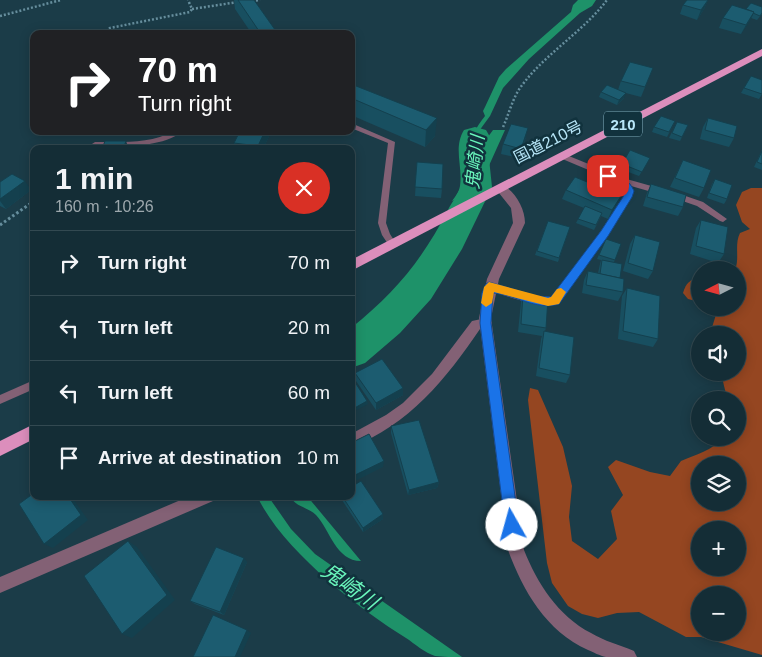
<!DOCTYPE html>
<html lang="en">
<head>
<meta charset="utf-8">
<style>
	body { margin:0; font-family:Helvetica,"Noto Sans JP",sans-serif; background:#1d353e; color:#f1f3f6; height:100vh; display:flex; flex-direction:column; font-size:19px; white-space:nowrap }
	* { box-sizing:border-box; margin:0 }
	p { font-size:16px; color:#9da8ad }
	.icon { flex:none; width:28px; height:28px; fill:none; stroke:currentColor; stroke-width:2; stroke-linecap:round; stroke-linejoin:round }
	.map { position:relative; flex:1; overflow:hidden }
	.side { position:absolute; left:30px; top:145px; width:325px; height:355px; display:flex; flex-direction:column; background:#142d36; border-radius:10px; box-shadow:0 2px 12px #0003,0 0 0 1px #334951 }
	.side>* { flex:none }
	.guide { position:absolute; left:30px; top:30px; width:325px; height:105px; border-radius:10px; box-shadow:0 2px 12px #0003,0 0 0 1px #334951; background:#202124; color:#fff; overflow:hidden }
	.needle { width:32px; rotate:264deg }
	.tools { position:absolute; left:691px; top:261px; display:grid; gap:10px }
	.tools a { display:grid; place-items:center; width:55px; height:55px; border-radius:50%; background:#142d36; box-shadow:0 2px 12px #0003,0 0 0 1px #334951; font-size:25px }
	.pin { position:absolute; display:grid; place-items:center; width:42px; height:42px; color:#fff; margin:-21px; border-radius:10px; box-shadow:0 2px 8px #0006 }
	.me { position:absolute; width:55px; margin:-28px; rotate:353deg; stroke-linejoin:round; filter:drop-shadow(0 0 4px #0008) }
	.turn { display:flex; align-items:center; gap:18px; height:105px; padding:0 25px; font-size:22px }
	.turn .icon { width:65px; height:65px; stroke-width:2.5 }
	.turn b { display:block; font-size:35px; line-height:42px }
	.round { display:grid; place-items:center; flex:none; width:52px; height:52px; border-radius:26px; background:#1d353e }
	.headline { display:flex; align-items:center; justify-content:space-between; height:85px; padding:0 25px }
	h1 { font-size:30px; font-weight:800; line-height:38px }
	ul { padding:0; list-style:none }
	li { display:flex; align-items:center; gap:15px; height:65px; padding:0 25px; border-top:1px solid #334951 }
	li div { flex:1 }
	li b { display:block; font-size:19px }
	li em { font-style:normal }
	.map>svg:first-child { display:block }
</style>
</head>
<body>
<div class="map">
<svg width="762" height="657" viewBox="0 0 762 657">
	<rect width="100%" height="100%" fill="#1b3c48"/>
	<g fill="#954621" fill-rule="evenodd">
		<path d="M751,188H762V655L701,637H686L639,612L617,613L598,618L582,614L568,606L552,583L547,563L528,400L530,388L538,390L563,447L572,486L569,517L572,541L598,559L617,539L611,511L623,495L608,467L616,460L650,472L670,476L681,461C695,455 713,450 723,438H738V400H727C726,390 722,382 722,373L738,372V335L710,334L718,308H738V270H735C740,258 734,245 740,233L750,229L742,222L736,205L742,192ZM700,465H738V502H700ZM700,530H738V568H700ZM700,595H738V632H700Z"/>
		<path d="M700,278V302L688,299L683,293C686,283 690,279 700,278Z"/>
	</g>
	<g fill="#1e9269">
		<path d="M578,0H596L592,6L580,13L529,59L503,88L490,116L479,131L477,136L479,140L485,141L493,130H505L487,170V184L452,201C470,178 458,175 465,154C470,139 476,127 485,116L483,111L485,107L499,77L506,69L571,12L573,5Z"/>
		<path d="M469,225L464,243L444,265L437,280L407,315L363,358L351,366V344L405,295L436,243Z"/>
		<path d="M257,496H268L291,529L315,554L462,657C454,657 442,657 435,656C425,653 415,644 406,638C356,607 282,549 257,496Z"/>
		<path d="M290,496H307L361,561C336,561 330,530 316,515C308,507 295,507 290,496Z"/>
	</g>
	<g fill="none" stroke-linecap="round" stroke-linejoin="round">
		<path fill="#1e9269" fill-rule="evenodd" d="M475,127L486,130L490,137L488,149L492,187L462,249L431,299L400,333L365,363L351,368V328C395,293 422,260 448,210C451,203 459,194 460,186C463,166 453,148 464,130Z"/>
		<g stroke="#668e9d" stroke-width="2.5" stroke-dasharray="2 2" stroke-linecap="butt">
			<path d="M252,1L260,0"/>
			<path d="M192,9L238,2"/>
			<path d="M0,16L61,0"/>
			<path d="M103,34L110,28L190,12L192,9L188,0"/>
			<path d="M503,127C509,114 512,100 520,88C544,54 582,33 607,0"/>
		</g>
		<path stroke="#668e9d" stroke-width="3" stroke-dasharray="2.5 2.5" stroke-linecap="butt" d="M0,225L34,201"/>
		<g fill="#836175" fill-rule="evenodd">
			<path d="M351,123L395,142L386,223L390,234L397,245L396,247H390L382,235L378,223L388,143L351,128Z"/>
			<path d="M174,131H183C164,146 134,146 110,146C104,146 97,148 92,144L95,142C122,142 150,144 174,131Z"/>
			<path d="M560,154H564L623,178L662,189L663,191L659,194L631,186L633,191L630,199L607,235L558,302C535,309 508,296 486,289L485,287L486,285L489,284L531,296L552,297L601,231L623,197C626,189 624,186 617,182L560,158Z"/>
			<path d="M674,192L703,202L727,219L723,222L720,221L697,206L671,197V193Z"/>
			<path d="M34,380V389L0,404V395Z"/>
		</g>
		<g fill="#836175" fill-rule="evenodd">
			<path d="M486,318L490,319L492,323L490,327L480,329C446,379 409,425 351,447V434L386,415L403,403L432,374L472,321Z"/>
			<path d="M190,496H215L213,501L0,593V577Z"/>
		</g>
		<path fill="#836175" fill-rule="evenodd" d="M500,184C514,189 525,208 525,223L499,279L491,318L524,550C537,583 558,616 591,633C604,641 620,645 634,651L637,657C627,657 615,657 606,657C600,656 593,652 588,650C546,631 523,591 508,550L479,318L487,279L513,223L511,208L495,188Z"/>
		<g fill="#dc8ebc" fill-rule="evenodd">
			<path d="M762,49V56L351,271V260Z"/>
			<path d="M34,424V439L0,456V441Z"/>
		</g>
	</g>
	<g fill="#184f60">
		<path d="M234,0H254L278,34H252L235,9Z"/>
		<path d="M708,0L704,9L697,20L680,14L683,5Z"/>
		<path d="M762,7V14L757,20L751,18L741,34L719,28L723,18L746,9Z"/>
		<path d="M653,68L641,97L622,92L624,98L617,105L599,97L601,92L618,90L621,81Z"/>
		<path d="M751,76L762,94L759,99L741,93Z"/>
		<path d="M351,84L435,136L425,147L351,115Z"/>
		<path d="M708,118L734,138L729,147L700,139L703,127Z"/>
		<path d="M675,121L667,137L652,132L654,127Z"/>
		<path d="M677,122L688,125L680,141L669,138Z"/>
		<path d="M271,132L263,149H235L234,143Z"/>
		<path d="M526,137L519,158L501,154L503,144Z"/>
		<path d="M762,150V170L754,167Z"/>
		<path d="M650,158L639,176L620,169L622,164Z"/>
		<path d="M683,160L704,188L699,197L670,187Z"/>
		<path d="M417,162L442,189L441,198L415,196Z"/>
		<path d="M715,179L727,199L724,204L707,198L712,184Z"/>
		<path d="M0,182L31,190L6,209L0,206Z"/>
		<path d="M651,184L683,207L678,216L643,206L647,193Z"/>
		<path d="M566,190L621,196L617,205L608,219L601,216L594,230L576,223L584,208L562,199Z"/>
		<path d="M701,220L724,254L718,263L690,254L696,228Z"/>
		<path d="M548,221L570,227L558,262L535,255Z"/>
		<path d="M635,235L653,271L648,279L623,271L630,244Z"/>
		<path d="M606,239L621,244L614,262L620,278L623,292L618,301L582,293L584,280L588,271L598,273L600,264L601,260L597,259Z"/>
		<path d="M627,288L658,339L653,347L618,339L622,296Z"/>
		<path d="M523,294L546,328L545,331L570,375L566,383L536,376L541,339L542,336L518,332L521,302Z"/>
		<path d="M355,373L403,388V395L376,410L356,381Z"/>
		<path d="M391,426L439,482L437,488L408,495L391,433Z"/>
		<path d="M341,496H351L383,514V519L363,532L342,500Z"/>
		<path d="M247,562L224,615L195,604L190,601Z"/>
	</g>
	<g fill="#14404e">
		<path d="M708,0L704,9L697,20L701,10Z"/>
		<path d="M754,12L750,21L741,34L746,25Z"/>
		<path d="M626,93L624,98L617,105L619,100Z"/>
		<path d="M437,118L435,136L425,147L426,130Z"/>
		<path d="M528,128L526,137L519,158L521,149Z"/>
		<path d="M265,131H271V132L263,149H258V146Z"/>
		<path d="M126,141L129,149H123Z"/>
		<path d="M25,181L31,190L6,209L0,201V199Z"/>
		<path d="M621,196L617,205L608,219L612,210Z"/>
		<path d="M403,388V395L376,410V403Z"/>
		<path d="M367,401L368,404L351,413V410Z"/>
		<path d="M384,461L383,467L351,483V477Z"/>
		<path d="M439,482L437,488L408,495L409,490Z"/>
		<path d="M68,496H71L88,520L53,548L44,544Z"/>
		<path d="M383,514V519L363,532V528Z"/>
		<path d="M128,541L137,547L175,600L132,638L122,634Z"/>
		<path d="M244,558L247,562L224,615L220,612Z"/>
		<path d="M247,630L251,633L240,657H235Z"/>
	</g>
	<g fill="#1c5c70" stroke="#14404e">
		<path d="M238,0H254L278,34H261Z"/>
		<path d="M687,0H708L701,10L683,5Z"/>
		<path d="M751,3L762,7V13L760,16L753,13L754,12L746,9Z"/>
		<path d="M732,5L754,12L746,25L723,18Z"/>
		<path d="M630,62L653,68L645,87L621,81Z"/>
		<path d="M751,76L762,80V94L744,88Z"/>
		<path d="M351,84L437,118L426,130L351,98Z"/>
		<path d="M607,85L626,93L619,100L601,92Z"/>
		<path d="M661,116L675,121L669,132L654,127Z"/>
		<path d="M708,118L737,126L734,138L705,130Z"/>
		<path d="M677,122L688,125L682,137L672,133Z"/>
		<path d="M511,124L528,128L521,149L503,144Z"/>
		<path d="M240,131H265L258,146L234,143Z"/>
		<path d="M105,141H126L123,149H102Z"/>
		<path d="M630,150L650,158L642,172L622,164Z"/>
		<path d="M762,151V164L757,162Z"/>
		<path d="M683,160L711,170L704,188L675,178Z"/>
		<path d="M417,162L443,164L442,189L415,187Z"/>
		<path d="M12,174L25,181L0,199V182Z"/>
		<path d="M575,177L621,196L612,210L566,190Z"/>
		<path d="M715,179L732,185L727,199L709,193Z"/>
		<path d="M651,184L686,195L683,207L647,197Z"/>
		<path d="M585,206L602,213L596,225L578,219Z"/>
		<path d="M701,220L728,227L724,254L696,246Z"/>
		<path d="M548,221L570,227L559,258L537,251Z"/>
		<path d="M635,235L660,242L653,271L628,263Z"/>
		<path d="M606,239L621,244L615,260L599,255Z"/>
		<path d="M602,260L622,264L620,278L600,274Z"/>
		<path d="M588,271L624,279L623,292L586,285Z"/>
		<path d="M627,288L660,296L658,339L623,331Z"/>
		<path d="M523,294L548,298L546,328L521,324Z"/>
		<path d="M544,331L574,337L570,375L539,368Z"/>
		<path d="M382,359L403,388L376,403L355,373Z"/>
		<path d="M353,379L367,401L351,410V380Z"/>
		<path d="M419,420L439,482L409,490L391,426Z"/>
		<path d="M369,434L384,461L351,477V443Z"/>
		<path d="M361,481L383,514L363,528L342,496H351V487Z"/>
		<path d="M34,493V496H68L81,515L44,544L19,504Z"/>
		<path d="M128,541L167,595L122,634L84,576Z"/>
		<path d="M216,547L244,558L220,612L190,601Z"/>
		<path d="M213,615L247,630L235,657H193Z"/>
	</g>
	<path fill="#1a73e8" stroke="#114b97" d="M608,173C620,176 629,179 634,191L632,197L608,236L559,304C536,311 514,294 493,293L491,323L519,525L517,530L512,532L507,530L505,525L480,323L482,293L486,284L489,282L536,296L551,297L601,231L623,197L625,191L623,187L604,178L603,176Z"/>
	<path fill="#f59e0b" d="M489,282L548,298L551,297L557,289L561,288L566,292L559,304L548,306L494,292L492,303L486,307L481,303L484,287Z"/>
	<g text-anchor="middle" dominant-baseline="central" stroke-width="5" stroke-linejoin="round" paint-order="stroke">
		<rect fill="#11323d" stroke="#85b0c0" stroke-width="1" x="604" y="111.5" width="38" height="25" rx="4"/>
		<g font-size="15" font-weight="bold" fill="#b7e6f8">
			<text x="623" y="124">210</text>
		</g>
		<g font-size="16" fill="#b7e6f8" stroke="#11323d">
			<text transform="translate(548 142) rotate(-27)">国道210号</text>
		</g>
		<g font-size="18" font-style="italic" fill="#6af6bc" stroke="#11323d">
			<text transform="translate(475 162) rotate(-84)">鬼崎川</text>
		</g>
		<g font-size="21" font-style="italic" fill="#6af6bc" stroke="#11323d">
			<text transform="translate(350 586) rotate(35)">鬼崎川</text>
		</g>
	</g>
</svg>
<div class="tools">
<a><svg class="needle" viewBox="-14 -14 28 28"><path d="M0-13l5 13h-10z" fill="#e53935"/><path d="M0 13l5-13h-10z" fill="#9da8ad"/></svg></a>
<a><svg class="icon" aria-label="sound" viewBox="0 0 24 24"><path d="M4 9h4l5-4v14l-5-4H4zM17 9q2 3 0 6"/></svg></a>
<a><svg class="icon" aria-label="search" viewBox="0 0 24 24"><circle cx="10" cy="10" r="6"/><path d="M15 15l6 6"/></svg></a>
<a><svg class="icon" aria-label="layers" viewBox="0 0 24 24"><path d="M12 4l9 5-9 5-9-5zM3 14l9 5 9-5"/></svg></a>
<a>+</a>
<a>−</a>
</div>
<div class="pin" style="left:608px;top:176px;background:#d93025"><svg class="icon" aria-label="arrive" viewBox="0 0 24 24"><path d="M6 21V4h12l-3 4 3 4H6"/></svg></div>
<svg class="me" style="left:512px;top:525px" viewBox="-20 -20 40 40"><circle r="19" fill="#fff"/><path d="M0-13L10 11 0 6-10 11z" fill="#1a73e8"/></svg>
<div class="guide">
<div class="turn"><svg class="icon" aria-label="right" viewBox="0 0 24 24"><path d="M7 20v-9h11M14 6l5 5-5 5"/></svg><div><b>70 m</b>Turn right</div></div>
</div>
<section class="side">
<div class="headline"><div><h1>1 min</h1><p>160 m · 10:26</p></div><a class="round" style="background:#d93025;color:#fff"><svg class="icon" aria-label="close" viewBox="0 0 24 24"><path d="M6 6l12 12M18 6L6 18"/></svg></a></div>
<ul>
<li><svg class="icon" aria-label="right" viewBox="0 0 24 24"><path d="M7 20v-9h11M14 6l5 5-5 5"/></svg><div><b>Turn right</b></div><em>70 m</em></li>
<li><svg class="icon" aria-label="left" viewBox="0 0 24 24"><path d="M17 20v-9H6M10 6l-5 5 5 5"/></svg><div><b>Turn left</b></div><em>20 m</em></li>
<li><svg class="icon" aria-label="left" viewBox="0 0 24 24"><path d="M17 20v-9H6M10 6l-5 5 5 5"/></svg><div><b>Turn left</b></div><em>60 m</em></li>
<li><svg class="icon" aria-label="arrive" viewBox="0 0 24 24"><path d="M6 21V4h12l-3 4 3 4H6"/></svg><div><b>Arrive at destination</b></div><em>10 m</em></li>
</ul>
</section>
</div>
</body>
</html>
